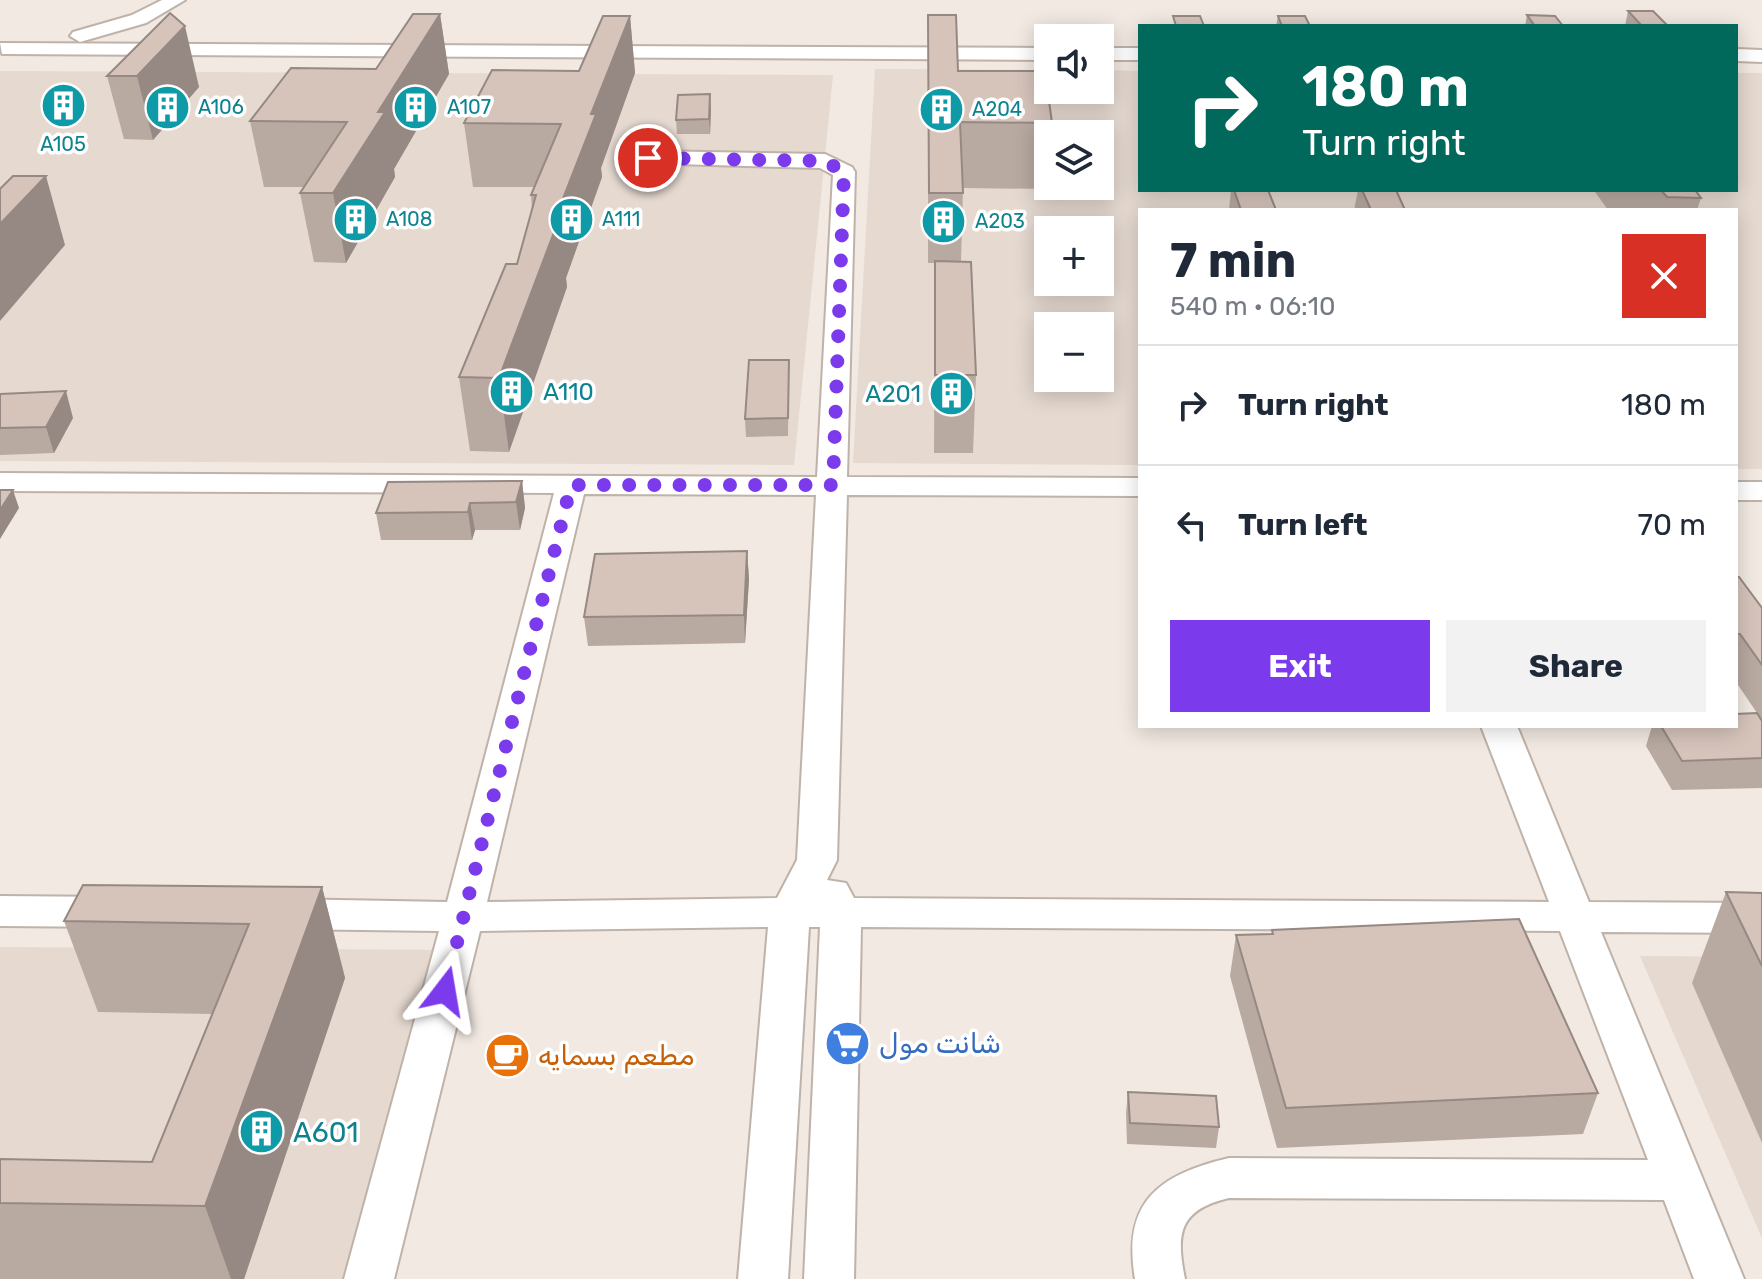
<!DOCTYPE html>
<html lang="en">
<head>
<meta charset="utf-8">
<style>
	body { margin:0; font-family:Rubik,Vazirmatn,sans-serif; background:#f2f2f3; color:#1f2937; height:100vh; display:flex; flex-direction:column; font-size:30px; white-space:nowrap }
	* { box-sizing:border-box; margin:0 }
	p { font-size:26px; color:#747a83 }
	.icon { flex:none; width:44px; height:44px; fill:none; stroke:currentColor; stroke-width:2; stroke-linecap:round; stroke-linejoin:round }
	.map { position:relative; flex:1; overflow:hidden }
	.panel { position:absolute; left:1138px; top:208px; width:600px; height:520px; display:flex; flex-direction:column; background:#fff; border-radius:0px; box-shadow:0 4px 20px #0003 }
	.panel>* { flex:none }
	.banner { position:absolute; left:1138px; top:24px; width:600px; height:168px; border-radius:0px; box-shadow:0 4px 20px #0003; background:#00695c; color:#fff; overflow:hidden }
	.controls { position:absolute; left:1034px; top:24px; display:grid; gap:16px }
	.controls a { display:grid; place-items:center; width:80px; height:80px; border-radius:0px; background:#fff; box-shadow:0 4px 20px #0003; font-size:40px }
	.pin { position:absolute; display:grid; place-items:center; width:68px; height:68px; color:#fff; margin:-34px; border:4px solid #fff; border-radius:50%; box-shadow:0 2px 8px #0007 }
	.me { position:absolute; width:88px; margin:-44px; rotate:14deg; stroke-linejoin:round; filter:drop-shadow(0 0 6px #0008) }
	.turn { display:flex; align-items:center; gap:28px; height:168px; padding:0 32px; font-size:36px }
	.turn .icon { width:104px; height:104px; stroke-width:2.5 }
	.turn b { display:block; font-size:56px; line-height:68px }
	.round { display:grid; place-items:center; flex:none; width:84px; height:84px; border-radius:0px; background:#f2f2f3 }
	.summary { display:flex; align-items:center; justify-content:space-between; height:136px; padding:0 32px }
	h1 { font-size:48px; font-weight:700; line-height:60px }
	.button { display:flex; gap:16px; margin-top:auto; padding:16px 32px }
	.button a { flex:1; height:92px; border-radius:0px; background:#7c3aed; color:#fff; font-size:32px; font-weight:700; line-height:92px; text-align:center }
	.button a+a { background:#f2f2f3; color:#1f2937 }
	ul { padding:0; list-style:none }
	li { display:flex; align-items:center; gap:24px; height:120px; padding:0 32px; border-top:2px solid #e0e1e3 }
	li div { flex:1 }
	li b { display:block; font-size:30px }
	li em { font-style:normal }
	.map>svg:first-child { display:block }
</style>
</head>
<body>
<div class="map">
<svg width="1762" height="1279" viewBox="0 0 1762 1279">
	<rect width="100%" height="100%" fill="#f1e9e2"/>
	<g fill="#e5d9d0" fill-rule="evenodd">
		<path d="M875,69L1048,70V90H1100V70L1140,71V190H1736V73H1762V469H1736V210H1140V465L853,463ZM1048,134H1100V186H1048ZM1048,230H1100V282H1048ZM1048,326H1100V378H1048Z"/>
		<path d="M0,71L833,75L794,465L0,461Z"/>
		<path d="M0,947L463,950L377,1279H0Z"/>
		<path d="M1640,956L1762,957V1238Z"/>
	</g>
	<g fill="none" stroke-linecap="round" stroke-linejoin="round">
		<defs>
			<g id="minor">
				<path d="M162,0H185L146,23L80,42L70,36L73,32L132,15Z"/>
				<path d="M0,43L1048,48V60L2,54Z"/>
				<rect x="1100" y="48" width="40" height="12"/>
				<path d="M1736,49L1762,50V62L1736,61Z"/>
				<path d="M648,151L825,154L852,167L855,172L847,477L1140,478V496L847,495L837,860L827,880L846,883L854,898L1549,902L1481,726H1517L1589,902L1762,903V933L1601,932L1744,1279H1694L1664,1200L1229,1198C1178,1210 1176,1234 1185,1279H1135C1122,1202 1158,1175 1229,1158L1648,1160L1560,931L861,927L854,1279H804L820,927H809L788,1279H738L768,927L480,931L394,1279H344L439,931L284,929L270,924L264,914L270,904L284,899L447,902L554,493L0,491V473L817,477L833,175L820,168L640,163L637,158ZM584,494L816,495L797,860L777,898L487,902Z"/>
				<rect x="1736" y="482" width="26" height="18"/>
				<path d="M0,896L116,897L130,902L136,912L130,922L116,927L0,926Z"/>
			</g>
		</defs>
		<use href="#minor" stroke="#bfb2a8" stroke-width="4"/>
		<use href="#minor" fill="#fff" fill-rule="evenodd"/>
	</g>
	<g fill="#b8a9a1">
		<path d="M1628,11L1668,26H1625Z"/>
		<path d="M170,13L199,87L153,140L124,139L107,76Z"/>
		<path d="M440,14L449,74L394,169L395,177L346,263L314,262L300,193L303,187H264L250,121L376,69Z"/>
		<path d="M928,15L958,71L1052,123L1051,134H1048V189L963,188L961,261L976,375L973,453H934L935,263H928Z"/>
		<path d="M1527,15L1563,26H1525Z"/>
		<path d="M630,16L635,73L601,168L602,177L566,278L567,287L509,452L470,451L459,377L517,264L532,209L531,195L534,187H473L464,123L579,71Z"/>
		<path d="M1278,16L1310,26H1276Z"/>
		<path d="M711,109L710,134H677L676,120Z"/>
		<path d="M1231,190H1268L1276,210H1229Z"/>
		<path d="M1358,190H1396L1405,210H1354Z"/>
		<path d="M1503,190H1695L1701,198L1697,210H1608L1595,192L1504,191Z"/>
		<path d="M789,360L788,436L746,437L745,419Z"/>
		<path d="M0,394L73,418L54,453L0,455Z"/>
		<path d="M522,481L525,508L520,530H475L472,540H381L376,513Z"/>
		<path d="M747,551L749,579L745,643L588,646L584,617Z"/>
		<path d="M1736,577L1762,608V788L1672,790L1646,746L1652,726H1736L1757,713L1736,682Z"/>
		<path d="M322,887L345,978L244,1279H0V1159L152,1162L212,1014L98,1012L64,921Z"/>
		<path d="M1726,892L1762,893V1143L1692,983Z"/>
		<path d="M1272,930L1598,1093L1583,1134L1277,1148L1230,976L1236,935L1272,934Z"/>
		<path d="M1128,1092L1219,1127L1216,1148L1127,1144L1126,1113Z"/>
	</g>
	<g fill="#968983">
		<path d="M440,14L449,74L394,169L395,177L346,263L333,193L378,112Z"/>
		<path d="M630,16L635,73L601,168L602,177L566,278L567,287L509,452L499,378L591,114Z"/>
		<path d="M185,26L199,87L153,140L137,76Z"/>
		<path d="M710,94L711,109L710,134L709,119Z"/>
		<path d="M46,176L65,245L0,321V224Z"/>
		<path d="M66,391L73,418L54,453L46,427Z"/>
		<path d="M522,481L525,508L520,530L516,502Z"/>
		<path d="M13,490L19,508L0,539V510Z"/>
		<path d="M470,503L475,530L472,540L468,512Z"/>
		<path d="M747,551L749,579L745,643L744,615Z"/>
		<path d="M322,887L345,978L244,1279H231L205,1206Z"/>
	</g>
	<g fill="#d6c4bb" stroke="#968983" stroke-width="2">
		<path d="M1628,11H1653L1668,26H1642Z"/>
		<path d="M170,13L185,26L137,76H107Z"/>
		<path d="M413,14H440L378,112H385L333,193H300L347,122L250,121L291,68L376,69Z"/>
		<path d="M928,15H956L958,71H1045L1052,123L960,122L963,193H929Z"/>
		<path d="M1527,15L1555,16L1563,26H1535Z"/>
		<path d="M603,16H630L591,114H596L555,219H559L499,378L459,377L506,264H517L536,195H531L561,124L464,123L492,70L579,71Z"/>
		<path d="M1173,16H1200L1204,26H1176Z"/>
		<path d="M1278,16H1305L1310,26H1282Z"/>
		<path d="M710,94L709,119L676,120L678,95Z"/>
		<path d="M13,176H46L0,224V189Z"/>
		<path d="M1234,190H1268L1276,210H1241Z"/>
		<path d="M1362,190H1396L1405,210H1371Z"/>
		<path d="M1661,190H1695L1701,198L1667,197Z"/>
		<path d="M935,261L971,262L976,375H935Z"/>
		<path d="M749,360H789L788,418L745,419Z"/>
		<path d="M66,391L46,427L0,428V394Z"/>
		<path d="M522,481L516,502L470,503L468,512L376,513L388,482Z"/>
		<path d="M0,490H13L0,510Z"/>
		<path d="M747,551L744,615L584,617L595,554Z"/>
		<path d="M1736,577H1739L1762,608V665L1740,634H1736Z"/>
		<path d="M1757,713L1762,721V758L1682,761L1661,726H1736V714Z"/>
		<path d="M83,885L322,887L205,1206L0,1203V1159L152,1162L249,924L64,921Z"/>
		<path d="M1726,892L1762,893V966Z"/>
		<path d="M1519,919L1598,1093L1286,1108L1236,935L1273,934L1272,930Z"/>
		<path d="M1128,1092L1216,1096L1219,1127L1130,1123Z"/>
	</g>
	<g fill="none" stroke-linecap="round" stroke-linejoin="round">
		<path stroke="#7c3aed" stroke-width="14" stroke-dasharray="0 25.2" d="M445,991L571,485H833L844,172L825,161L648,158"/>
	</g>
	<defs>
		<symbol id="building-disc" viewBox="-11 -11 22 22"><circle r="9.5" fill="#0f9aa8" stroke="#fff"/><path d="M-4-6H4V6H1V3H-1V6H-4ZM-2.5-4.3h1.7v1.8h-1.7ZM.8-4.3h1.7v1.8H.8ZM-2.5-1h1.7V.8h-1.7ZM.8-1h1.7V.8H.8Z" fill="#fff"/></symbol>
		<symbol id="supermarket-disc" viewBox="-11 -11 22 22"><circle r="9.5" fill="#3f7fe0" stroke="#fff"/><path d="M-6-5.5h2.5l.6 2H6L4.5 2H-2.5L-4.4-4H-6ZM-1.5 3.2a1.3 1.3 0 1 0 .1 0ZM3 3.2a1.3 1.3 0 1 0 .1 0Z" fill="#fff"/></symbol>
		<symbol id="cafe-disc" viewBox="-11 -11 22 22"><circle r="9.5" fill="#e8710a" stroke="#fff"/><path d="M-5.5-4.5H6V0H3Q3 3.5 0 3.5H-2.5Q-5.5 3.5-5.5 0ZM3-3.2v2h1.7v-2ZM-6 4.5H4V6H-6Z" fill="#fff"/></symbol>
	</defs>
	<g fill-rule="evenodd">
		<use href="#building-disc" x="38" y="80" width="51" height="51"/>
		<use href="#building-disc" x="142" y="82" width="51" height="51"/>
		<use href="#building-disc" x="390" y="82" width="51" height="51"/>
		<use href="#building-disc" x="916" y="84" width="51" height="51"/>
		<use href="#building-disc" x="330" y="194" width="51" height="51"/>
		<use href="#building-disc" x="546" y="194" width="51" height="51"/>
		<use href="#building-disc" x="918" y="196" width="51" height="51"/>
		<use href="#building-disc" x="486" y="366" width="51" height="51"/>
		<use href="#building-disc" x="926" y="368" width="51" height="51"/>
		<use href="#supermarket-disc" x="822" y="1018" width="51" height="51"/>
		<use href="#cafe-disc" x="482" y="1030" width="51" height="51"/>
		<use href="#building-disc" x="236" y="1106" width="51" height="51"/>
	</g>
	<g text-anchor="middle" dominant-baseline="central" stroke-width="7" stroke-linejoin="round" paint-order="stroke">
		<g font-size="20" fill="#0d838f" stroke="#fff" text-anchor="start">
			<text x="198" y="107">A106</text>
			<text x="447" y="107">A107</text>
			<text x="972" y="109">A204</text>
			<text x="63" y="144" text-anchor="middle">A105</text>
			<text x="386" y="219">A108</text>
			<text x="602" y="219">A111</text>
			<text x="975" y="221">A203</text>
		</g>
		<g font-size="24" fill="#0d838f" stroke="#fff" text-anchor="start">
			<text x="543" y="392">A110</text>
			<text x="921" y="394" text-anchor="end">A201</text>
		</g>
		<g font-size="28" fill="#366cbe" stroke="#fff" text-anchor="start">
			<text x="879" y="1043">شانت مول</text>
		</g>
		<g font-size="28" fill="#c56008" stroke="#fff" text-anchor="start">
			<text x="538" y="1055">مطعم بسمايه</text>
		</g>
		<g font-size="28" fill="#0d838f" stroke="#fff" text-anchor="start">
			<text x="293" y="1132">A601</text>
		</g>
	</g>
</svg>
<div class="controls">
<a><svg class="icon" aria-label="sound" viewBox="0 0 24 24"><path d="M4 9h4l5-4v14l-5-4H4zM17 9q2 3 0 6"/></svg></a>
<a><svg class="icon" aria-label="layers" viewBox="0 0 24 24"><path d="M12 4l9 5-9 5-9-5zM3 14l9 5 9-5"/></svg></a>
<a>+</a>
<a>−</a>
</div>
<div class="pin" style="left:648px;top:158px;background:#d93025"><svg class="icon" aria-label="arrive" viewBox="0 0 24 24"><path d="M6 21V4h12l-3 4 3 4H6"/></svg></div>
<svg class="me" style="left:445px;top:991px" viewBox="-20 -20 40 40"><path d="M0-17L14 15 0 8-14 15z" fill="#7c3aed" stroke="#fff" stroke-width="4"/></svg>
<div class="banner">
<div class="turn"><svg class="icon" aria-label="right" viewBox="0 0 24 24"><path d="M7 20v-9h11M14 6l5 5-5 5"/></svg><div><b>180 m</b>Turn right</div></div>
</div>
<section class="panel">
<div class="summary"><div><h1>7 min</h1><p>540 m · 06:10</p></div><a class="round" style="background:#d93025;color:#fff"><svg class="icon" aria-label="close" viewBox="0 0 24 24"><path d="M6 6l12 12M18 6L6 18"/></svg></a></div>
<ul>
<li><svg class="icon" aria-label="right" viewBox="0 0 24 24"><path d="M7 20v-9h11M14 6l5 5-5 5"/></svg><div><b>Turn right</b></div><em>180 m</em></li>
<li><svg class="icon" aria-label="left" viewBox="0 0 24 24"><path d="M17 20v-9H6M10 6l-5 5 5 5"/></svg><div><b>Turn left</b></div><em>70 m</em></li>
</ul>
<div class="button"><a>Exit</a><a>Share</a></div>
</section>
</div>
</body>
</html>
